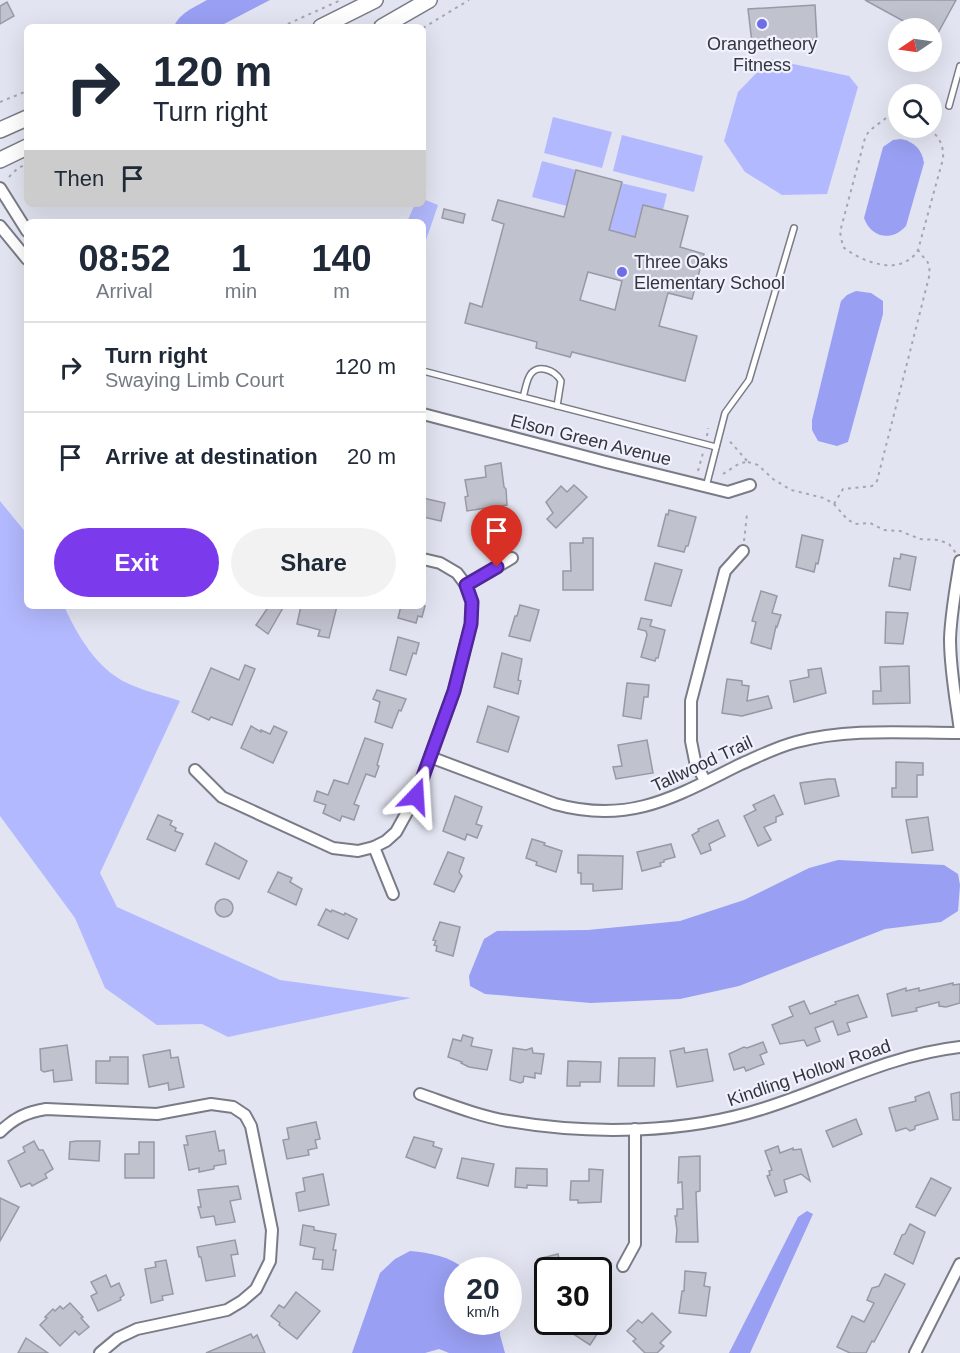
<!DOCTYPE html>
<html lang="en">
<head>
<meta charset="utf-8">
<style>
	body { margin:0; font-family:Helvetica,sans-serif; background:#f2f2f3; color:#1f2937; height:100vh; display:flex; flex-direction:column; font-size:22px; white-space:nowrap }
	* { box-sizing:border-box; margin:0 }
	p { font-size:20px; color:#747a83 }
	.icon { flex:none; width:33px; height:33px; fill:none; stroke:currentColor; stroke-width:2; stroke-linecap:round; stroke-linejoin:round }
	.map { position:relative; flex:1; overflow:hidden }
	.drawer { position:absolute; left:24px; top:219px; width:402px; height:390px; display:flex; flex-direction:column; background:#fff; border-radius:9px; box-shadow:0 6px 24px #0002 }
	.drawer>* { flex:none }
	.guide { position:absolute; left:24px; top:24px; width:402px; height:183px; border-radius:9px; box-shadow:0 6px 24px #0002; background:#fff; color:#1f2937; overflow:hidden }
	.needle { width:39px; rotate:257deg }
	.fabs { position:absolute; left:888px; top:18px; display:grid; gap:12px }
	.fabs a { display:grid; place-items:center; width:54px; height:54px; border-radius:50%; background:#fff; box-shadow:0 6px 24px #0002; font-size:30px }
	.speed { position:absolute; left:444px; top:1257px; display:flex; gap:12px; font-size:30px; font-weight:700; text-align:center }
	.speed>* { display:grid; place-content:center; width:78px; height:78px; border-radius:50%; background:#fff; box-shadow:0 6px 24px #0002; line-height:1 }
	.speed small { font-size:15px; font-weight:400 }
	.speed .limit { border:3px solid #111; border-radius:9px; background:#fff; color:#111 }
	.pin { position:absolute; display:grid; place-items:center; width:51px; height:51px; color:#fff; margin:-62px -26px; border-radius:50% 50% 50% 0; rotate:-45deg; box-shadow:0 0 6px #0007 }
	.pin .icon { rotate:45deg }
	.me { position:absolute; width:66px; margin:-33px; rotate:20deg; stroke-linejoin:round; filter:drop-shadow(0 0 4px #0008) }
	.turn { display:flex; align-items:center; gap:21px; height:126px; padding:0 30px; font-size:27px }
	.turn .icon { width:78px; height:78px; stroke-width:2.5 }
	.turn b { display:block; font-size:42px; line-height:51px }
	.then { display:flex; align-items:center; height:57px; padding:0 30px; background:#0003; gap:12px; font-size:22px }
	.eta { display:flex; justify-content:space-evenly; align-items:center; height:102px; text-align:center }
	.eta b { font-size:36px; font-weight:800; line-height:42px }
	.primary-button { display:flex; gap:12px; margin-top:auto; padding:12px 30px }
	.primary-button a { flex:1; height:69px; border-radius:36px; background:#7c3aed; color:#fff; font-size:24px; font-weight:800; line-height:69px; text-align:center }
	.primary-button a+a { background:#f2f2f3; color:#1f2937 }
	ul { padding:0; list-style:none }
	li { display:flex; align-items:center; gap:18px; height:90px; padding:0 30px; border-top:2px solid #e0e1e3 }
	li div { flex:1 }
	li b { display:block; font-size:22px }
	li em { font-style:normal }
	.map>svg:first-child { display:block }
</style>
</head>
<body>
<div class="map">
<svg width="960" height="1353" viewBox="0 0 960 1353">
	<rect width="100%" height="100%" fill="#e2e4f1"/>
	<g fill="#b3b9fe">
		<path d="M770,59L849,76L858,87L827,194L782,195L745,172L724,141L738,92Z"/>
		<path d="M553,117L612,132L602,168L544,153Z"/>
		<path d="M622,135L703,156L694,192L613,171Z"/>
		<path d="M542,161L576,170L567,206L532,197Z"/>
		<path d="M621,183L667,194L663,210L643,205L635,237L609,230Z"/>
		<path d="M423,199L438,205L424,246L423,222H407L415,204H423Z"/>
		<path d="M0,501L27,534V606H64C77,635 97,669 127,683C143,691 163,695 180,701L100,873L117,907L280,980L411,998L228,1037L202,1024L157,1025L105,988L75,918L0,816Z"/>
	</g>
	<g fill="#999ff2">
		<path d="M207,0H270L224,24L207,27H174C179,13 195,7 207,0Z"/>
		<path d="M901,139C915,142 922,150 924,163L906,226C892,242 871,238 864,218L883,147L893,140Z"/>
		<path d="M856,291L871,293L883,301V314L848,442L837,446L818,441L812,430V420L841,301L847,295Z"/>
		<path d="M838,860L944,865L958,874L960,885L958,911L941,922L885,929L739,986L680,999L591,1003L485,994L470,986L469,976L484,939L497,931L588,930L680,921L744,900L809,868Z"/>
		<path d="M807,1211L813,1214L750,1353H729L798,1217Z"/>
		<path d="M410,1251C430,1253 450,1256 466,1270H458V1322H500V1335L505,1353H449L439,1349L425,1353H352L380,1273L395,1259Z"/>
	</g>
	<g fill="#c0c2ce" stroke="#9799a4" stroke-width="1.5" fill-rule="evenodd">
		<path d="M865,0H956L932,44V28H916Z"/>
		<path d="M7,2L14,16L0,24V6Z"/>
		<path d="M815,5L817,40L752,43L748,9Z"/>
		<path d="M576,170L622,182L609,230L635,237L643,205L688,216L680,247L704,254L692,299L668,293L659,326L697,336L685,381L572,352L570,357L536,348L537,342L465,323L470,303L482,307L504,224L492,220L498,200L564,217ZM588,272L622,281L615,310L580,300Z"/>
		<path d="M444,209L465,214L463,223L442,218Z"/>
		<path d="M501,463L504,487L506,489L507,505L467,511L465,497L468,496L465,480L486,477L485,466Z"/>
		<path d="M574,485L587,497L556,528L547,519L553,513L546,502L561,486L567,492Z"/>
		<path d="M423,498L445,503L441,521L423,517Z"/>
		<path d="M669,510L696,517L688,546H686L684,552L658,546L666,514L668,515Z"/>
		<path d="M802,535L823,540L818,564L816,563L814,572L796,567Z"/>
		<path d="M583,538H593V590H563V571H571L570,543H583Z"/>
		<path d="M901,554L916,557L910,590L889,586L894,558L900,559Z"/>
		<path d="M655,563L682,570L671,606L645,600Z"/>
		<path d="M761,591L777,596L772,613L781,615L777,627L776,626L771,649L751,643L756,622L752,621Z"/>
		<path d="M520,605L539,610L530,641L509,636L515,616H517Z"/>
		<path d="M269,606H284L268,634L256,625Z"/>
		<path d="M301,606H337L329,638L318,636L320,630L297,624Z"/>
		<path d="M401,606H425L422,617L418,616L416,623L398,618Z"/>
		<path d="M886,612L908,613L903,644L885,643Z"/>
		<path d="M641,618L652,620L650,626L665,630L658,658H656L655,661L641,657L647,635L646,631L638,629Z"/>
		<path d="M398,637L419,643L416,654L413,653L406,675L390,670Z"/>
		<path d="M502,653L522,659L518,680L521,681L518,694L494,687Z"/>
		<path d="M245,665L255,669L232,725L211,717L209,720L192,712L211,668L239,680Z"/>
		<path d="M909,666L910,703L873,704V691H881L880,667Z"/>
		<path d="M821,668L826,693L794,702L790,681L809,677L808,670Z"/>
		<path d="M727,679L742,681V685L749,686L747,701L768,696L772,708L742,716L722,713Z"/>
		<path d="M627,683L649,685L648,697H644L641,719L623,716Z"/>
		<path d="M377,690L406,699L401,711L399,710L392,728L375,722L380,702L373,699Z"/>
		<path d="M488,706L519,717L508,752L477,742Z"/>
		<path d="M251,726L261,732V730L270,734L274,726L287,732L273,763L241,748Z"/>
		<path d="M365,738L383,744L377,765L379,766L375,777L366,774L354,804L359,806L354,820L342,816L340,821L323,813L326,805L314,801L317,791L328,795L334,780L348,784Z"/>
		<path d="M647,740L653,773L616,779L613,767L622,766L618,745Z"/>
		<path d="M896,762L923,763V775H917V797H892V788H896Z"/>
		<path d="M828,779H835L839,796L805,804L800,783Z"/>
		<path d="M774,795L783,814L776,817V822L764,827L771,840L758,846L744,816L756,810L753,805Z"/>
		<path d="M455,796L482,807L476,824L482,826L477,838L467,834L465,840L443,831Z"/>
		<path d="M158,815L172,821L170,825L176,828L175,831L183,834L175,851L147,839Z"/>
		<path d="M928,817L933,850L912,853L906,820Z"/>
		<path d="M718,820L725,836L709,844L711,850L701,854L692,835L699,831L698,829Z"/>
		<path d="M532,839L545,843L544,845L562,851L556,872L536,865L537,862L526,858Z"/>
		<path d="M215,843L247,861L239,879L206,864Z"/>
		<path d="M671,844L675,857L664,860V862L660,863L661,866L642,871L637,852Z"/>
		<path d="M448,852L464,858L459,872L462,876L454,892L434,884Z"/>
		<path d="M578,855L623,856L622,889L593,891V884H581V873H578Z"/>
		<path d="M278,872L292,878L290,882L302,889L296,905L268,892Z"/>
		<circle cx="224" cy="908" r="9"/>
		<path d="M326,909L331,912L332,910L344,915L345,913L357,919L348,939L318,925Z"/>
		<path d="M440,922L460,927L453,956L436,951L437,946L434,945L436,941L433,940Z"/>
		<path d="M953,983V985L960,984V1003L946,1007L939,1006V1002L916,1008L917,1011L892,1016L887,994L906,988V991L919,988V991Z"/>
		<path d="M858,995L867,1017L847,1023L850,1031L838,1035L833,1021L815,1028L820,1041L807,1046L804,1040L780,1044L772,1025L793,1016L789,1007L804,1001L810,1014L836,1004L835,1002Z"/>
		<path d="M463,1035L473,1038L471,1046L492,1050L487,1070L469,1067L461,1063L462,1062L448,1057L453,1039L461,1041Z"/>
		<path d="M763,1042L767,1052L760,1055L764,1064L746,1071L744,1067L734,1070L729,1054L744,1047L747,1048Z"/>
		<path d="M67,1045L72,1080L54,1082L53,1070L44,1072L41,1070L40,1049Z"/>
		<path d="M513,1048L526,1050L532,1048L533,1053L544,1054L541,1074L535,1073V1078L524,1076L523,1082L520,1083L510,1080Z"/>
		<path d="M684,1048L685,1053L707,1049L713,1081L677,1087L670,1051Z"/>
		<path d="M170,1050L171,1058L178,1057L184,1087L169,1090L168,1083L149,1087L143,1055Z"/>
		<path d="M110,1057H128V1084L96,1083V1061H110Z"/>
		<path d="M619,1058H655L654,1086H618Z"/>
		<path d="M568,1061L601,1062L600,1082H580V1086H567Z"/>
		<path d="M929,1092L938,1119L915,1126V1129L910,1131L906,1128L896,1131L889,1108L916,1101L915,1097Z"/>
		<path d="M960,1092V1120H953L951,1094Z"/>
		<path d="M856,1119L862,1134L833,1147L826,1131Z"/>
		<path d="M316,1122L320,1139L315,1140L317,1148L308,1150L309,1155L287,1159L283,1140L289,1139L287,1128Z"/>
		<path d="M215,1131L219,1151L224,1150L226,1164L214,1166V1169L199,1172V1168L189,1170L184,1145H188L186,1136Z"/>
		<path d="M414,1137L434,1142L433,1146L442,1149L435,1168L406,1157Z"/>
		<path d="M34,1141L39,1150H43L53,1169L45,1174L47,1178L32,1186L30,1183L21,1187L8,1161L25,1152L23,1147Z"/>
		<path d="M77,1141H100L99,1161L69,1159L70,1142Z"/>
		<path d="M139,1142H154V1178H125V1154H139Z"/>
		<path d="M778,1146L780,1153L793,1148V1150L801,1149L810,1181L801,1174L784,1180L787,1192L775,1196L767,1176L770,1175L769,1171L772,1170L765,1151Z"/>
		<path d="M700,1156V1191L696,1192L698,1242H676L677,1230L675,1216H677V1209H683L682,1182L678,1183L679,1157Z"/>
		<path d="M462,1158L494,1164L488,1186L457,1178Z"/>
		<path d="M516,1168L547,1169V1186L527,1185V1188L515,1187Z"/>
		<path d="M589,1169L603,1170L601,1202L578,1203V1200H570L571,1181H589Z"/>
		<path d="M323,1174L329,1205L299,1211L296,1193L305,1191L303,1178Z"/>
		<path d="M931,1178L951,1188L935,1216L916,1207Z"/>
		<path d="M238,1186L241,1199L230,1201L235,1222L216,1225L214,1216L201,1218L198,1207H201L198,1190Z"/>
		<path d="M0,1198L19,1207L0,1241Z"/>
		<path d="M910,1224L925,1232L913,1264L894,1254L902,1235L905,1234Z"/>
		<path d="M303,1225L314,1227V1230L336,1234L333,1250H336L333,1270L322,1269L323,1260L313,1259L315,1248L300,1245Z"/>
		<path d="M235,1240L238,1254L231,1255L235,1276L206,1281L201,1257H199L197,1247Z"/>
		<path d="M558,1254L562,1270H542L538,1259Z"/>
		<path d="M166,1260L173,1294L162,1296L163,1300L151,1303L145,1269L156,1267L155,1262Z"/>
		<path d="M685,1271L706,1273L704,1286L710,1287L706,1316L679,1313L682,1291H684Z"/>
		<path d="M885,1274L905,1284L874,1342L872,1341L866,1353H850L837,1347L852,1316L864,1322L874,1303L867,1300L872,1288L879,1286Z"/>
		<path d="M106,1275L111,1287L119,1283L124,1295L120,1298L121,1300L98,1311L91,1296L97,1293L91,1282Z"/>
		<path d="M296,1292L320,1311L297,1339L279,1325L280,1323L271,1316L279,1305L284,1308Z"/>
		<path d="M70,1303L83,1317L81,1318L89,1327L79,1335L75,1331L60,1346L40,1325L47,1318L45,1317L53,1309L55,1311L60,1306L63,1309Z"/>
		<path d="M652,1313L671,1332L660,1343L664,1346L657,1353H645L633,1341L636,1339L627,1331L638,1320L642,1323Z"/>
		<path d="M555,1322H598L603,1325L590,1345Z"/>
		<path d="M251,1334L253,1338L257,1335L265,1353H206Z"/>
		<path d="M26,1338L48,1353H18Z"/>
	</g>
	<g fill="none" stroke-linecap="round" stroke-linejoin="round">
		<defs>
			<g id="lane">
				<path d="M949,106L960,66"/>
				<path d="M423,371L716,447"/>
				<path d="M523,397C525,391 526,383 529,377C536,362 555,370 561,381L557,406"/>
				<path d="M706,487L725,413L749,380L794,228"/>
			</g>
			<g id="street">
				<path d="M0,188L27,231"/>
				<path d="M0,226L27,259"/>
				<path d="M423,414L606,462L728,492L750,485"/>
				<path d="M960,561C956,587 951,612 950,639C950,670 956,700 960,731"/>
				<path d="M466,585L512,558"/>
				<path d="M430,757L555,804C631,825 676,796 741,764C759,756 777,747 796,742C849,728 906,733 960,733"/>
				<path d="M195,770L222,797L333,848L358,851L374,847L386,841L396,832L416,796L430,757L454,691L471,624L472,602L466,585L457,573L440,563L423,559"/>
				<path d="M705,781L695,761L691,741V701L725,571L743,551"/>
				<path d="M374,847L393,894"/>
				<path d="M420,1094C449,1104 478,1116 508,1121C590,1135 685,1134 765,1108C831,1087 890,1055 960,1047"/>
				<path d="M0,1132C14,1118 27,1112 46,1109L157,1114L211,1104L233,1107L245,1115L251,1126L272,1230L270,1261L256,1289L242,1301L227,1310L137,1329L118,1338L100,1353"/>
				<path d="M623,1266L635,1244V1129"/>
				<path d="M915,1353L960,1264"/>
			</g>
			<g id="secondary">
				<path d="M321,27L375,0"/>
				<path d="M382,27L429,0"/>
				<path d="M0,130L27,118"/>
				<path d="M0,160L27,147"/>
			</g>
		</defs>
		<use href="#lane" stroke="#797b86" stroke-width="8"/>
		<use href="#street" stroke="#797b86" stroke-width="14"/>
		<use href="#secondary" stroke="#797b86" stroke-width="18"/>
		<g stroke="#a5a6b1" stroke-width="2" stroke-dasharray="3 4.5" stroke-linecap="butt">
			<path d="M281,27L341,0"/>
			<path d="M423,28L469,0"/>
			<path d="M0,102L27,91"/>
			<path d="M898,109L869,131L865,138L840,232L843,247C863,263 902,277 918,250L943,159C944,145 939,136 928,128"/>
			<path d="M9,177L18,168L27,164"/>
			<path d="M707,436L708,428"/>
			<path d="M748,462L758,465L773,479L791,490L824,498L834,504L847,519L855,524L870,523L884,530L900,531L920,539L939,540L949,544L956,553"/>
			<path d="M698,471L703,453"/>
			<path d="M723,474L740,463L748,462L727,438"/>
			<path d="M834,504L843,489L872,486L877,481L929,277C931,260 926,262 918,250"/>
			<path d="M744,541L747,514"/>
		</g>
		<use href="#lane" stroke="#fff" stroke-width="5"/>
		<use href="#street" stroke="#fff" stroke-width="10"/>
		<use href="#secondary" stroke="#fff" stroke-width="15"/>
	</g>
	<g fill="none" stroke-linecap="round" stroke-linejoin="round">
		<defs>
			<path id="route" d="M416,796L454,691L471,624L472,602L466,585L497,567"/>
		</defs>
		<use href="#route" stroke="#51269a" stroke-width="15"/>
		<use href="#route" stroke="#7c3aed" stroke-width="10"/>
	</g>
	<g fill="#6e6de7" stroke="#f0f1fe" stroke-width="2">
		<circle cx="762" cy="24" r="6"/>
		<circle cx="622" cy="272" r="6"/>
	</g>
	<g text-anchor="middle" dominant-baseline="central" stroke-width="4.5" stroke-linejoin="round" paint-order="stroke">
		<g font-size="18" fill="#34353a" stroke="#f0f1fe">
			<text x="762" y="44">Orangetheory<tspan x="762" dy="21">Fitness</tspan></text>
			<text x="634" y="262" text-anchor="start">Three Oaks<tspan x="634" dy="21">Elementary School</tspan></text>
		</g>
		<g font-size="18" fill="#34353a" stroke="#f0f1fe">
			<text transform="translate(591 440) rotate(14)">Elson Green Avenue</text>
			<text transform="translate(702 764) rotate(-25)">Tallwood Trail</text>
			<text transform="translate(809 1073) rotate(-19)">Kindling Hollow Road</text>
		</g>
	</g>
</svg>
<div class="fabs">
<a><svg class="needle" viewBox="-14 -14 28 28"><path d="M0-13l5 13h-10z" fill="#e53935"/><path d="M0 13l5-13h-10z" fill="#747a83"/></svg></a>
<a><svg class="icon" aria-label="search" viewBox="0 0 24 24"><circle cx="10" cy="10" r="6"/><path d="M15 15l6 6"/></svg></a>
</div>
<div class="speed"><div>20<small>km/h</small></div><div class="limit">30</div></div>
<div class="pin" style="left:497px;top:567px;background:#d93025"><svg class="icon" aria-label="arrive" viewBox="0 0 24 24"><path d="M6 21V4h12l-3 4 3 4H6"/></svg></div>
<svg class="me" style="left:416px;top:796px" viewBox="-20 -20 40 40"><path d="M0-17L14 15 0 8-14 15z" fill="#7c3aed" stroke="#fff" stroke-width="4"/></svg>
<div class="guide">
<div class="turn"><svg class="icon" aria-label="right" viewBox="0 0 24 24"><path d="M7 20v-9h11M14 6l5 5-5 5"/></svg><div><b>120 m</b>Turn right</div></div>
<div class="then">Then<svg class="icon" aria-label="arrive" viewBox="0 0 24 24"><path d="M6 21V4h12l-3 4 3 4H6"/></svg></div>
</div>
<section class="drawer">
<div class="eta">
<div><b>08:52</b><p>Arrival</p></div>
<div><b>1</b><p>min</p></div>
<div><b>140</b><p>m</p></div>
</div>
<ul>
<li><svg class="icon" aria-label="right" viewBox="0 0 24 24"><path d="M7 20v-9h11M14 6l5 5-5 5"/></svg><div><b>Turn right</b><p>Swaying Limb Court</p></div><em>120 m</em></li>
<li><svg class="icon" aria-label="arrive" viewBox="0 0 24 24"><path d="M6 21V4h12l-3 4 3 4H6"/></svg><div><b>Arrive at destination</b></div><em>20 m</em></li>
</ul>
<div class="primary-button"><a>Exit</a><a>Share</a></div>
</section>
</div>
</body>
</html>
